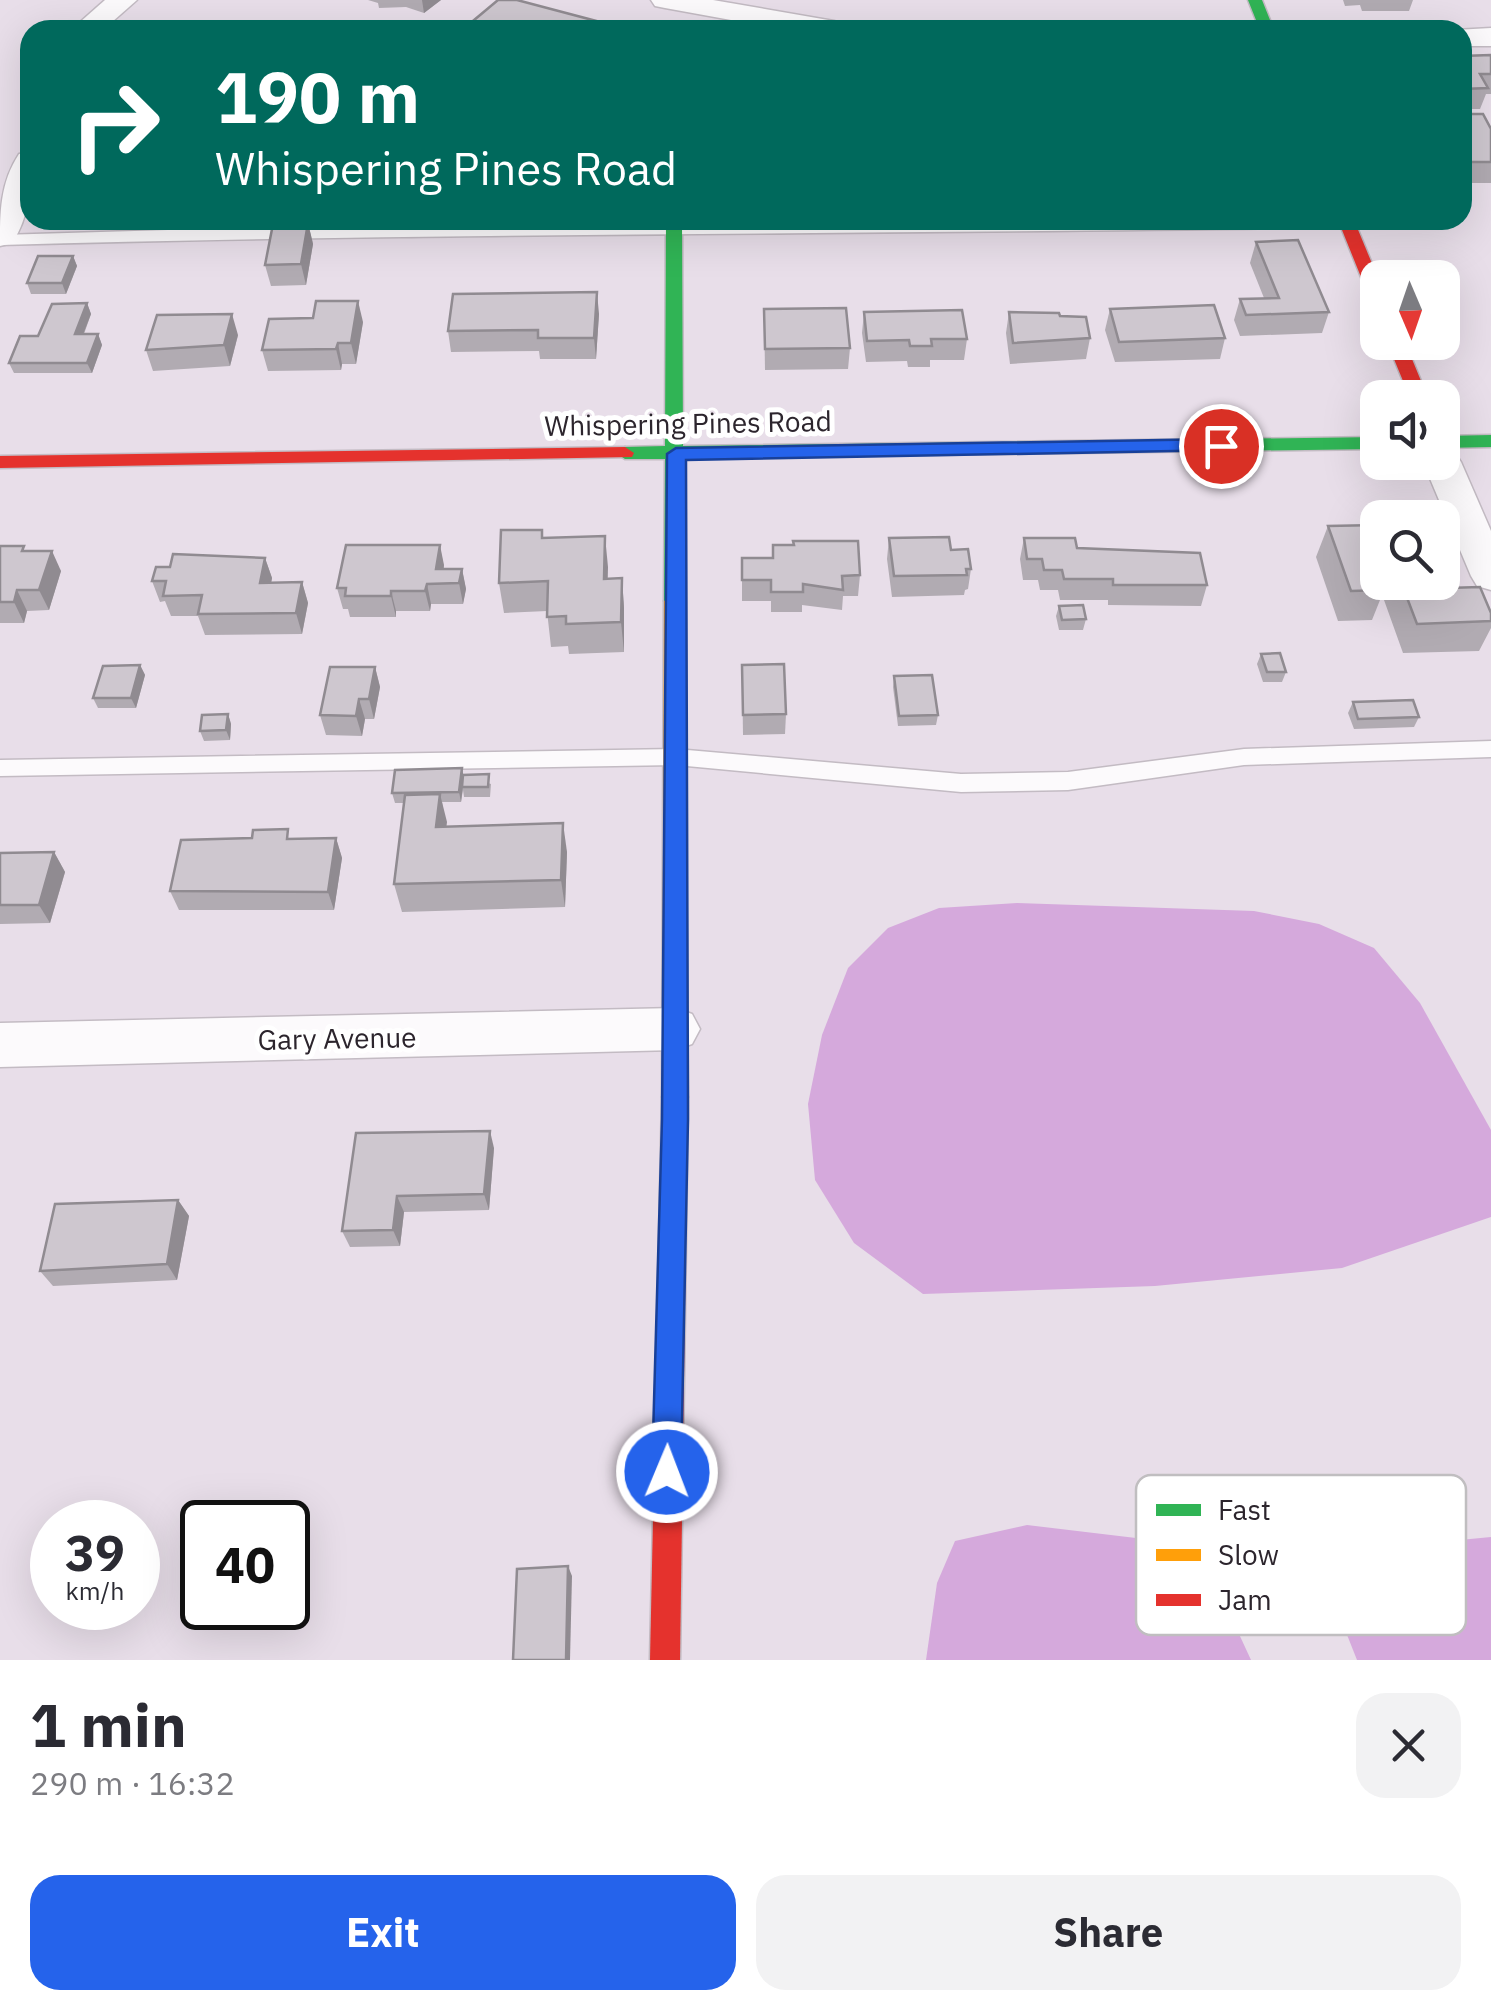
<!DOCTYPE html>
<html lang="en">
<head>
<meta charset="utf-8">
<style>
	body { margin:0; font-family:"IBM Plex Sans",sans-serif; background:#f2f2f3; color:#2b2b33; height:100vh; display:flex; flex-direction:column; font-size:38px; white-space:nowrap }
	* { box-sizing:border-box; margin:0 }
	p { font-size:32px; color:#7c7c81 }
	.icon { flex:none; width:55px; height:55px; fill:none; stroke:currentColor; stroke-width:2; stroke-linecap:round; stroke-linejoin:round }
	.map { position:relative; height:1660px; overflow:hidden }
	.sheet { display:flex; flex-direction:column; background:#fff; flex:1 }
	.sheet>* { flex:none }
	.guide { position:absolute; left:20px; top:20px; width:1452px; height:210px; border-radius:30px; box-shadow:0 10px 40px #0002; background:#00695c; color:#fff; overflow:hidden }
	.needle { width:65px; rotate:178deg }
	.buttons { position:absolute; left:1360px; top:260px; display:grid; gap:20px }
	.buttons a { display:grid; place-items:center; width:100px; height:100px; border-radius:20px; background:#fff; box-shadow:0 10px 40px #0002; font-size:50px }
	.speed { position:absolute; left:30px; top:1500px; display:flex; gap:20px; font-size:50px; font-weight:700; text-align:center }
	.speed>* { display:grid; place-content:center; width:130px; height:130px; border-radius:50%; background:#fff; box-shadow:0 10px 40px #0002; line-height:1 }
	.speed small { font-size:25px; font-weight:400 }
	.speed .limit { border:5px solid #111; border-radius:15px; background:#fff; color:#111 }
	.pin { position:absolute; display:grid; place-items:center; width:85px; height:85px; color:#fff; margin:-42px; border:5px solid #fff; border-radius:50%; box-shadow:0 2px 10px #0007 }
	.me { position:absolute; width:110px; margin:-55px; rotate:1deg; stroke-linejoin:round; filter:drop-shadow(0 0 8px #0008) }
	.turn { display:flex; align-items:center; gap:35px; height:210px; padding:0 30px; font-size:45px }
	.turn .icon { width:130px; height:130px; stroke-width:2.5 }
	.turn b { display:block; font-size:70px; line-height:85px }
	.round { display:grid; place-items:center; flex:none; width:105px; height:105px; border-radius:30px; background:#f2f2f3 }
	.headline { display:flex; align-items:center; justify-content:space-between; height:170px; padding:0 30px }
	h1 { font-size:60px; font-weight:700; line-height:75px }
	.primary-button { display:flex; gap:20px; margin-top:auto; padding:20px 30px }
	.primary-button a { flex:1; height:115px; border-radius:30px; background:#2563eb; color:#fff; font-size:40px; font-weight:700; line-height:115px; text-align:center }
	.primary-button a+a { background:#f2f2f3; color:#2b2b33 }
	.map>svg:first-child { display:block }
</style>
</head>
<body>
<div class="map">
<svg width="1491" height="1660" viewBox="0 0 1491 1660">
	<rect width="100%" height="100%" fill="#e8dee9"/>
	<g fill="#d5a9dc">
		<path d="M1017,903L1254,911L1319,924L1374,948L1420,1003L1491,1130V1217L1342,1268L1155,1286L923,1294L854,1243L815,1180L808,1104L822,1035L848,968L888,928L939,908Z"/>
		<path d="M1027,1525L1161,1541L1203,1556L1251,1660H926L937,1583L955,1541Z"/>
		<path d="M1491,1537V1660H1357L1315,1554Z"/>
	</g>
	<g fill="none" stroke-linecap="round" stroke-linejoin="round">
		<defs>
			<g id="lane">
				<path d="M1185,220L1354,222L1346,227C897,235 449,232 0,245V235L168,230Z"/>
				<path d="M1491,741V757L1244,765L1068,790L961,792L676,765L0,776V760L676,749L961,774L1068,772L1244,749Z"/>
			</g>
			<g id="street">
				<path d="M105,0H137L103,30H71Z"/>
				<path d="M651,0H713L834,21L844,24L848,30H786L665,8L655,6Z"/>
				<path d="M1491,28V46H1462V30H1455Z"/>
				<path d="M30,152C30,185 31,215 12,243L0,246C0,212 0,183 19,154Z"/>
				<path d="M1442,450L1455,453L1461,462L1491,531V590L1477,586L1471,576L1423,462H1442Z"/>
				<path d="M675,1008L692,1014L700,1029L692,1044L675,1050L0,1067V1023Z"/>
			</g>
			<g id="fast">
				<path d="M1248,0H1262L1274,30H1260Z"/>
				<path d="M666,220H682L683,446L1378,437V449L683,458L684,601L681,606H667L664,601L665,459H625L616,453L625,447L665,446Z"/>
				<path d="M1491,435V447L1442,448V436Z"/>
			</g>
			<path id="slow" d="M674,594L684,601L688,1097L684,1105L675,1108L666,1105L662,1097L664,601Z"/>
			<g id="jam">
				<path d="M1338,220H1354L1378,278V302L1369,297Z"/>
				<path d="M1387,342H1405L1428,398H1410Z"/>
				<path d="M625,447L634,453L632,457L0,468V456Z"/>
				<path d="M675,1086L684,1089L688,1097L680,1660H650L662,1097L666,1089Z"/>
			</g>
		</defs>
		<use href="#lane" stroke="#c3bbc3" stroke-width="3"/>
		<use href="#street" stroke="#c3bbc3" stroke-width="3"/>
		<use href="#fast" stroke="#c3bbc3" stroke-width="3"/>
		<use href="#slow" stroke="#c3bbc3" stroke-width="3"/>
		<use href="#jam" stroke="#c3bbc3" stroke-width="3"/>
		<use href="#lane" fill="#fcfafc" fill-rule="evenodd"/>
		<use href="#street" fill="#fcfafc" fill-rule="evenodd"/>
		<use href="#fast" fill="#30b455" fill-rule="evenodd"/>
		<use href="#slow" fill="#ff9f0a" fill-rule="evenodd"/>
		<use href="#jam" fill="#e5322d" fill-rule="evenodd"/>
	</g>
	<g fill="#b1abb2">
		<path d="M368,0H441L424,13L406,7L379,8L378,3Z"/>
		<path d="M1343,0H1413L1409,11H1362L1360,5L1345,6Z"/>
		<path d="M1491,55V94H1486L1480,109H1462V56Z"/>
		<path d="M1462,114L1491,129V183H1462Z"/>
		<path d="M308,223L313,244L306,285L271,286L265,265Z"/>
		<path d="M1256,242L1329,312L1322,333L1240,336L1234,320L1240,299L1264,298L1250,263Z"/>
		<path d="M73,256L77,266L66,294H31L27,283Z"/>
		<path d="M87,303L91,314L84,334H98L102,345L92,373H14L9,363L38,336Z"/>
		<path d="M764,309L850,348L848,369L765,370Z"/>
		<path d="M1110,309L1225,338L1220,359L1115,362L1105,330Z"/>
		<path d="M864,312L967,339L964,360H930V367H908L907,361L866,362L862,333Z"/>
		<path d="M1009,312L1090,338L1086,359L1010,364L1006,333Z"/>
		<path d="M599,314L596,359H540L539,351L451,352L448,331Z"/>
		<path d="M363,322L356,364H342L341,370L268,371L262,350Z"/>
		<path d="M238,335L230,366L153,371L146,350Z"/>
		<path d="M1328,526L1378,582H1442L1447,588L1491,613V628L1479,651L1403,653L1384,600H1380L1372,620L1338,621L1316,557Z"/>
		<path d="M605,536L607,579L622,578L624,608V652L569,654L568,646L551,647L547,611L504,613L499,583L544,538Z"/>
		<path d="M889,538L951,550L971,569L968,589L965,590L964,595L892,597L887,559Z"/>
		<path d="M1024,538L1077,548L1207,585L1201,606L1108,605V600H1060L1058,590H1040L1038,580H1023L1020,559Z"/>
		<path d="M0,546L26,551L61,571L49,610L27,611L24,623H0Z"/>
		<path d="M265,558L272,578L271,583L302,582L308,603L302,634L205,635L198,616H171L165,601L160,602L152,581L170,567Z"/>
		<path d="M742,558L860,575L858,596H843L842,610L802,605V612H771V601H742Z"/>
		<path d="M444,565V569H462L466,589L463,604H431L430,611H396V617H350L348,609H343L337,588Z"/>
		<path d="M1059,606L1086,619L1083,630H1059L1056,616Z"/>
		<path d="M1261,654L1286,672L1282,682H1263L1257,664Z"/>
		<path d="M140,665L145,675L136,708H98L93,698Z"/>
		<path d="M742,665L786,714L785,734L743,735Z"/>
		<path d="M375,667L380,687L374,719H365L362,736L326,735L320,715Z"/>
		<path d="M894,676L938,715L936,725L898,726L893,687Z"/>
		<path d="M1353,702L1419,717L1414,727L1354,729L1348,713Z"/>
		<path d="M228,714L231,724L230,740L204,741L200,731Z"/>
		<path d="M463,775L491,784L490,797H464L463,790L461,802H442L446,827L567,852L565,907L402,912L394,884L404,803H395L392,793Z"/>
		<path d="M336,838L342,858L334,910H179L170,891L292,839Z"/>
		<path d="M54,852L65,872L50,923L0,924V853Z"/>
		<path d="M356,1133L494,1148L489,1210L404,1212L400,1246L350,1247L342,1231Z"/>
		<path d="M178,1200L189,1216L177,1280L53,1286L40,1271Z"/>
	</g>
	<g fill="#908b91">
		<path d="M422,0H441L424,13Z"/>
		<path d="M308,223L313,244L306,285L301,264Z"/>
		<path d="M73,256L77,266L66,294L62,283Z"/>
		<path d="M597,292L599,314L596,359L594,338Z"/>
		<path d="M358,301L363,322L356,364L351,343Z"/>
		<path d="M87,303L91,314L79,345L75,334Z"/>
		<path d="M232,314L238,335L230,366L224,345Z"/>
		<path d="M98,334L102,345L92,373L87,363Z"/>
		<path d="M338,343L342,364L341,370L336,349Z"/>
		<path d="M605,536L608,567L607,609L604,579Z"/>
		<path d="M440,545L444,565L441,583L436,569Z"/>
		<path d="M52,551L61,571L49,610L39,590Z"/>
		<path d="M265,558L272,578L267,604L260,583Z"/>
		<path d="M462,569L466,589L463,604L459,583Z"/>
		<path d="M622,578L624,608V652L621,622Z"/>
		<path d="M302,582L308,603L302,634L296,613Z"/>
		<path d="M427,584L431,604L430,611L425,591Z"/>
		<path d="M17,590L27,611L24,623L14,602Z"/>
		<path d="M391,591L396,611V617L391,596Z"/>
		<path d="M140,665L145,675L136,708L131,698Z"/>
		<path d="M375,667L380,687L374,719L369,699Z"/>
		<path d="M359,699L365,719L362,736L356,716Z"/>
		<path d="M228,714L231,724L230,740L226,730Z"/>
		<path d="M462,768L464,778L461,802L459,792Z"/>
		<path d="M440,794L447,822L443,855L436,827Z"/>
		<path d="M563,823L567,852L565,907L561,880Z"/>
		<path d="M336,838L342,858L334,910L328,892Z"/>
		<path d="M54,852L65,872L50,923L39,905Z"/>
		<path d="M490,1131L494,1148L489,1210L484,1194Z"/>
		<path d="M397,1196L404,1212L400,1246L393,1230Z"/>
		<path d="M178,1200L189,1216L177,1280L167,1264Z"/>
		<path d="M568,1566L572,1576L570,1660H566Z"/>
	</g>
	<g fill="#cec7cf" stroke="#908b91" stroke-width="2.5">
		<path d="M498,0H517L619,27L616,30H525L515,27L511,30H483L467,26Z"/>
		<path d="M1491,55V74H1480L1488,88L1462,89V56Z"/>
		<path d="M1462,114H1483L1491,129V162H1468L1462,150Z"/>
		<path d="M308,223L301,264L265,265L273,224Z"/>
		<path d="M1298,240L1329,312L1246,315L1240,299L1279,298L1256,242Z"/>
		<path d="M38,256H73L62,283H27Z"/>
		<path d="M597,292L594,338H538V330L448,331L453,294Z"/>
		<path d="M316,301H358L351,343H338L336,349L262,350L269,319L313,318Z"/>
		<path d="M87,303L75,334H98L87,363H9L20,336H38L52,304Z"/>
		<path d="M1214,305L1225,338L1119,342L1110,309Z"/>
		<path d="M846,308L850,348L765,349L764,309Z"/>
		<path d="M962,310L967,339H931L932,346H910L909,340L867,341L864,312Z"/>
		<path d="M1009,312L1059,313L1060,316L1086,317L1090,338L1013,343Z"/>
		<path d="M232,314L224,345L146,350L157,315Z"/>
		<path d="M1378,525V582H1382L1385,590L1351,591L1328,526Z"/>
		<path d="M501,530H542V538L605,536L604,579L622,578L621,622L566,624V616L547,617L548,581L499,583Z"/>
		<path d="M949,537L951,550L968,549L971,569H966L967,575L894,576L889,538Z"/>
		<path d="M1024,538H1075L1077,548L1200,553L1207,585H1113V579H1064L1062,570H1044L1042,559H1027Z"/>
		<path d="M793,541H858L860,575L842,576L843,590L803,584V592H771V580H742V558H773V545H794Z"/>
		<path d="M346,545H440L436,569H462L459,583L427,584L425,591H391V596H345L346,588H337Z"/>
		<path d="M0,546H24L22,551H52L39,590H17L14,602H0Z"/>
		<path d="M173,554L265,558L260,583L302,582L296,613L198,614L202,595L163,596L166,581H152L156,567H170Z"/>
		<path d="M1442,576L1447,588L1480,587L1491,613V621L1417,624L1401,582H1442Z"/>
		<path d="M1083,605L1086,619L1062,620L1059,606Z"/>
		<path d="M1280,653L1286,672H1267L1261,654Z"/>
		<path d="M784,664L786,714L743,715L742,665Z"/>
		<path d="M140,665L131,698H93L103,666Z"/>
		<path d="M330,667H375L369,699H359L356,716L320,715Z"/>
		<path d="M932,675L938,715L899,716L894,676Z"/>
		<path d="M1413,700L1419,717L1358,719L1353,702Z"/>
		<path d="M228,714L226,730L200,731L202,715Z"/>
		<path d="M462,768L459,792L392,793L395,770Z"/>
		<path d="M489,774L488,787H462L463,775Z"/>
		<path d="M440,794L436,827L563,823L561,880L394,884L405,795Z"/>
		<path d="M288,829L287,839L336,838L328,892L170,891L181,840L252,838L253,830Z"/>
		<path d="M54,852L39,905H0V853Z"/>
		<path d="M490,1131L484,1194L397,1196L393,1230L342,1231L356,1133Z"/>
		<path d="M178,1200L167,1264L40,1271L55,1204Z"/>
		<path d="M568,1566L566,1660H513L517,1569Z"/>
	</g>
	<path fill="#2563eb" stroke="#184099" stroke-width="2.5" d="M1221,439L1230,446L1227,450L686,460L688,1119L681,1472L677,1483L667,1487L656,1483L652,1472L662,1119L667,454L676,448Z"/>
	<g text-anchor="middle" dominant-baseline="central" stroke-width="10" stroke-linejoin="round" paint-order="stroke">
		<g font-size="28" fill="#2c252d" stroke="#fff">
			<text transform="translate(688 423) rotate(-1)">Whispering Pines Road</text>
			<text transform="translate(337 1038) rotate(-1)">Gary Avenue</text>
		</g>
	</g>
	<rect x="1136" y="1475" width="330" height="160" rx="15" fill="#fff" stroke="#c0bec0" stroke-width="2.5"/>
	<rect x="1156" y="1504" width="45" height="12" fill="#30b455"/>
	<rect x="1156" y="1549" width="45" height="12" fill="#ff9f0a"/>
	<rect x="1156" y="1594" width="45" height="12" fill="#e5322d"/>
	<g font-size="28" fill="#2c252d">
		<text x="1218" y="1520">Fast</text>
		<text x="1218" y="1565">Slow</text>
		<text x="1218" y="1610">Jam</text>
	</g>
</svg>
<div class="buttons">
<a><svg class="needle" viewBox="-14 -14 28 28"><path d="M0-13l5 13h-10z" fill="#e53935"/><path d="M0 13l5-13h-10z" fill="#7c7c81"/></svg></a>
<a><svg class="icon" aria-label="sound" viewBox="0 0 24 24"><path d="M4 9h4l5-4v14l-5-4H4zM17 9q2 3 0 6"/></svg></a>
<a><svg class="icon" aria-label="search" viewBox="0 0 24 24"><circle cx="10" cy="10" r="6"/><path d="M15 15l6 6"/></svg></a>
</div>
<div class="speed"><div>39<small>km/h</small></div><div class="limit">40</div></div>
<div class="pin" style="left:1221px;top:446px;background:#d93025"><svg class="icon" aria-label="arrive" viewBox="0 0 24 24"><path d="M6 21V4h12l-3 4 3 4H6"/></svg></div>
<svg class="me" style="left:667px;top:1472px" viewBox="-20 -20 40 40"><circle r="17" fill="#2563eb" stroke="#fff" stroke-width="3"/><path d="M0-11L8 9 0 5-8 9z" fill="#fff"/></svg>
<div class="guide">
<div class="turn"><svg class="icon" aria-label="right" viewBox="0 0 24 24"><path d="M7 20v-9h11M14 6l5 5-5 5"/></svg><div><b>190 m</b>Whispering Pines Road</div></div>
</div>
</div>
<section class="sheet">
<div class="headline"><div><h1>1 min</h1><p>290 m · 16:32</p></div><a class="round"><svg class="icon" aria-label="close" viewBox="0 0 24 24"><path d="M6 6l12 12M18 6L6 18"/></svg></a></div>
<div class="primary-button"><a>Exit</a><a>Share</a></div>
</section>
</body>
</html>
